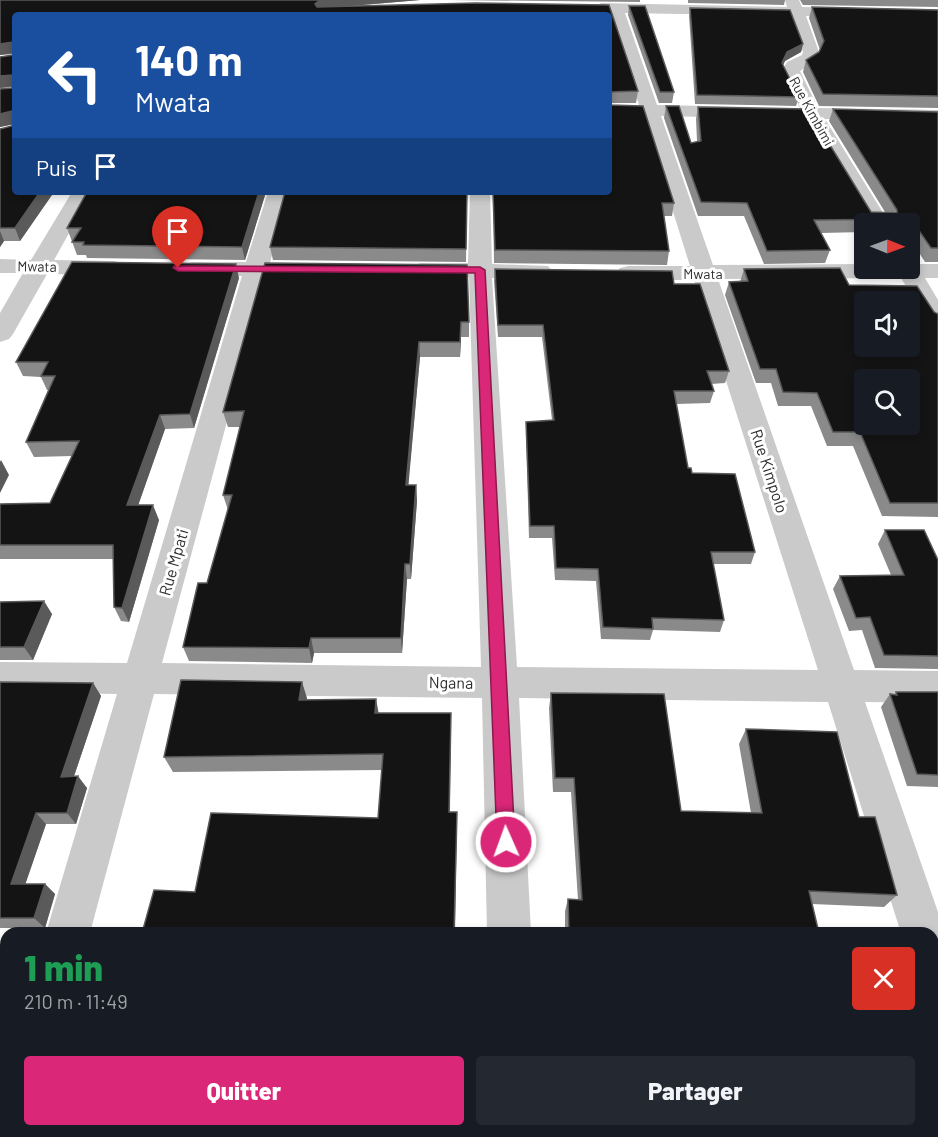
<!DOCTYPE html>
<html lang="fr">
<head>
<meta charset="utf-8">
<style>
	body { margin:0; font-family:Barlow,sans-serif; background:#242831; color:#f1f3f6; height:100vh; display:flex; flex-direction:column; font-size:22px; white-space:nowrap }
	* { box-sizing:border-box; margin:0 }
	p { font-size:20px; color:#9ea1a6 }
	.icon { flex:none; width:33px; height:33px; fill:none; stroke:currentColor; stroke-width:2; stroke-linecap:round; stroke-linejoin:round }
	.map { position:relative; flex:1; overflow:hidden }
	.sheet { position:absolute; left:0px; top:927px; width:939px; height:210px; display:flex; flex-direction:column; background:#171b24; border-radius:18px 18px 0 0; box-shadow:0 3px 9px #0003 }
	.sheet>* { flex:none }
	.guide { position:absolute; left:12px; top:12px; width:600px; height:183px; border-radius:6px; box-shadow:0 3px 9px #0003; background:#1a4fa0; color:#fff; overflow:hidden }
	.needle { width:39px; rotate:91deg }
	.buttons { position:absolute; left:854px; top:213px; display:grid; gap:12px }
	.buttons a { display:grid; place-items:center; width:66px; height:66px; border-radius:6px; background:#171b24; box-shadow:0 3px 9px #0003; font-size:30px }
	.pin { position:absolute; display:grid; place-items:center; width:51px; height:51px; color:#fff; margin:-62px -26px; border-radius:50% 50% 50% 0; rotate:-45deg; box-shadow:0 0 6px #0007 }
	.pin .icon { rotate:45deg }
	.me { position:absolute; width:66px; margin:-33px; rotate:358deg; stroke-linejoin:round; filter:drop-shadow(0 0 4px #0008) }
	.turn { display:flex; align-items:center; gap:21px; height:126px; padding:0 24px; font-size:27px }
	.turn .icon { width:78px; height:78px; stroke-width:2.5 }
	.turn b { display:block; font-size:42px; line-height:51px }
	.then { display:flex; align-items:center; height:57px; padding:0 24px; background:#0003; gap:12px; font-size:22px }
	.round { display:grid; place-items:center; flex:none; width:63px; height:63px; border-radius:6px; background:#242831 }
	.summary { display:flex; align-items:center; justify-content:space-between; height:102px; padding:0 24px }
	h1 { font-size:36px; font-weight:800; line-height:45px; color:#1e9e55 }
	.button { display:flex; gap:12px; margin-top:auto; padding:12px 24px }
	.button a { flex:1; height:69px; border-radius:6px; background:#db2777; color:#fff; font-size:24px; font-weight:800; line-height:69px; text-align:center }
	.button a+a { background:#242831; color:#f1f3f6 }
	.map>svg:first-child { display:block }
</style>
</head>
<body>
<div class="map">
<svg width="938" height="1137" viewBox="0 0 938 1137">
	<rect width="100%" height="100%" fill="#fff"/>
	<g fill="none" stroke-linecap="round" stroke-linejoin="round">
		<g fill="#cacaca" fill-rule="evenodd">
			<path d="M785,0H799L802,7L938,9V19L806,16L819,52L815,62L800,71L818,108L938,110V122L825,119L890,224H868L806,119L661,116L713,265L864,264V268H909V261L916,264H938V278H925L938,300V328L929,325L901,278L718,279L854,670L938,671V703L865,702L938,912V1002L933,1000V933H901L828,702L519,698L531,933H487L482,698L154,694L90,933H46L117,694L0,692V662L127,663L242,276L185,274L181,269L185,264L193,262H246L268,192H288L270,263L314,265L318,270L314,275L266,277L162,663L481,667L469,277L413,275L409,270L413,265L421,263H468L470,192H490L492,264L548,266L552,271L548,276L540,278H492L517,667L818,670L694,280H628L620,278L616,273L620,268L628,266H690L643,116L609,115V105H639L610,13L596,11L593,8L601,3L787,7ZM625,13L790,16L803,52L802,55L787,62L782,71L800,108L657,105Z"/>
			<path d="M72,192H92L54,260L114,261L122,263L126,268L122,273L114,275L47,274L13,334L9,339L0,342V313L23,273H0V259L31,260Z"/>
			<path d="M6,1108V1131H37L36,1137H0V1110Z"/>
			<path d="M491,1131H541L543,1137H491Z"/>
		</g>
	</g>
	<g fill="#8a8a8a">
		<path d="M0,0H420L351,6L476,3L609,5L638,91L636,103H609V15H15V192H54L20,241H4L0,247V129L12,126V124L0,127V89L12,88V87L0,88V57L13,55V54L0,55Z"/>
		<path d="M449,0H640V2Z"/>
		<path d="M688,0H785L784,5L688,3Z"/>
		<path d="M800,0H938V7L803,5Z"/>
		<path d="M629,6L674,92L672,103H659L628,15Z"/>
		<path d="M812,7L938,10V108L819,106L803,72L806,60L819,52L820,50L809,18Z"/>
		<path d="M690,8L803,44L801,52L785,61L783,65L799,97L796,106L695,104L689,16Z"/>
		<path d="M666,106L691,143L697,141L696,119L698,107L871,212H885L829,121L833,109L938,112V262H925L909,237V224H864V232L821,233L830,250L825,263L764,264L744,216H698L664,118Z"/>
		<path d="M266,192L245,260L87,258L86,255H77L67,228Z"/>
		<path d="M467,192L466,262L273,260L270,247Z"/>
		<path d="M493,192L674,203L672,216H664L669,251L667,265L494,263Z"/>
		<path d="M265,263L469,322V337H461L460,357H420L408,485H416L417,501L411,579H407L402,653H314L312,663L189,661L183,647L207,583L228,510L223,495L240,427H228L223,412Z"/>
		<path d="M495,269L674,284L729,371L725,383L711,384L714,391L710,403L676,404L688,468L755,552L751,564H713L724,620L720,632L653,630L650,640L601,639L596,581L555,580L552,538H529L526,434V422L552,420L542,337H498L494,281Z"/>
		<path d="M744,269L849,285L938,314V517L882,516L853,446H827L811,406H778L771,383H756L725,295L729,282H740Z"/>
		<path d="M239,278L194,428L165,429L138,505L159,520L129,622L121,621L114,607V559H0V504L50,503L72,456L34,457L26,442L48,390H47L41,377L23,376L16,362Z"/>
		<path d="M885,530L938,560V669L875,668L862,630L849,631L833,589L840,576L891,575L878,544Z"/>
		<path d="M0,602L52,614L33,660H0Z"/>
		<path d="M0,682L93,683L101,696L74,776L87,788L76,824H46L25,884H45L55,894L45,928H0Z"/>
		<path d="M302,682L306,700L378,713H451L450,812H457V826L195,892L378,818L382,770L173,772L164,757Z"/>
		<path d="M896,692H938V787L907,786L881,707L890,694L895,695Z"/>
		<path d="M551,693L681,811L751,813L739,744L746,729L859,817L897,895L884,907L812,904L819,933H565V911L568,899L578,900L571,792H553L549,708Z"/>
		<path d="M643,1131H820L927,1137H643Z"/>
	</g>
	<g fill="#5a5a5a">
		<path d="M320,0H420L326,8L316,15L315,4Z"/>
		<path d="M12,42L15,53L0,55V44Z"/>
		<path d="M803,44L801,52L785,61L780,72L782,63L787,52Z"/>
		<path d="M12,75L15,86L0,88V76Z"/>
		<path d="M12,111L15,124L0,127V114Z"/>
		<path d="M40,192H54L20,241L15,228Z"/>
		<path d="M259,192H266L245,260L242,247Z"/>
		<path d="M0,231L4,241L0,247Z"/>
		<path d="M236,264L239,278L194,428L190,414Z"/>
		<path d="M461,322V337L460,357V342Z"/>
		<path d="M419,342L420,357L407,501L406,485Z"/>
		<path d="M160,415L165,429L133,520L127,505Z"/>
		<path d="M1,460L9,475L0,493V462Z"/>
		<path d="M416,485L417,501L411,579L410,564Z"/>
		<path d="M153,505L159,520L129,622L122,608Z"/>
		<path d="M405,564L407,579L402,653L401,638Z"/>
		<path d="M44,601L52,614L33,660L24,647Z"/>
		<path d="M311,638L314,653L312,663L309,648Z"/>
		<path d="M302,682L307,698L304,716L299,700Z"/>
		<path d="M93,683L101,696L70,788L61,777Z"/>
		<path d="M376,699L379,715L375,713Z"/>
		<path d="M451,713V729L449,826V812Z"/>
		<path d="M78,776L87,788L76,824L67,813Z"/>
		<path d="M457,812L455,933H454Z"/>
		<path d="M36,813L46,824L22,894L11,884Z"/>
		<path d="M45,884L55,894L45,928L34,918Z"/>
		<path d="M353,1131H358L357,1137H353Z"/>
	</g>
	<g fill="#141414" stroke="#5a5a5a" stroke-width="1.5" fill-rule="evenodd">
		<path d="M0,0H320L315,4L317,7L476,3L609,5L638,91L609,92V15H15V192H40L15,228H0V129L12,126V111L0,114V89L12,88V75L0,76V57L13,55L12,42L0,44Z"/>
		<path d="M629,6H645L674,92H660Z"/>
		<path d="M812,7L938,10V96L823,94L806,60L819,52L824,41Z"/>
		<path d="M690,8L790,10L803,44L787,52L782,63L799,97L697,95Z"/>
		<path d="M609,104L610,105L643,106L674,203H662L669,251L495,250L493,192H609Z"/>
		<path d="M666,106H679L691,143L701,141L698,107L808,109L871,212L897,213V210L833,109L938,112V248H931L911,219L814,220L830,250L767,251L747,203L701,202Z"/>
		<path d="M87,192H259L242,247L83,245L84,242H72L81,228H67Z"/>
		<path d="M285,192H467L466,249L270,247Z"/>
		<path d="M72,262L236,264L190,414L160,415L127,505H153L122,608L114,607L113,545H0V504L50,503L79,441L26,442L55,376H41L48,362H16Z"/>
		<path d="M265,263L467,265L469,322H461L460,342H419L406,485H416L410,564H405L401,638H311L309,648L183,647L198,583H207L232,495H223L244,411L223,412Z"/>
		<path d="M840,268L849,285L917,286L934,312L938,314V503H890L860,432H833L817,393L783,392L776,369H760L729,282L748,281L744,269ZM864,302H909V346H864ZM864,380H909V424H864Z"/>
		<path d="M495,269L672,271L674,284H700L729,371H707L714,391H674L688,468H691L692,473L735,474L755,552H711L724,620L652,618L653,629L603,627L598,569L556,568L554,526H530L526,422L554,420L543,325H498Z"/>
		<path d="M885,530H924L938,560V656L884,655L870,617L856,618L840,576L904,575Z"/>
		<path d="M44,601L24,647H0V602Z"/>
		<path d="M181,680L302,682L299,700L376,699L375,713H451L449,812H457L454,933H142L154,890L195,892L211,813L378,818L383,754L164,757Z"/>
		<path d="M0,682L93,683L61,777L78,776L67,813H36L11,884H45L34,918H0Z"/>
		<path d="M896,692H938V775L917,774L890,694L897,695Z"/>
		<path d="M551,693L664,694L681,811L762,813L746,729L837,732L859,817H875L897,895L809,891L819,933H569L568,899L582,900L574,778H555Z"/>
		<rect x="290" y="1131" width="63" height="6"/>
		<path d="M649,1131H820L927,1137H650Z"/>
	</g>
	<path fill="#db2777" stroke="#8e194d" stroke-width="1.5" d="M174,266L480,267L485,270L515,842L512,848L506,850L500,848L497,842L475,273L178,271L173,268Z"/>
	<g text-anchor="middle" dominant-baseline="central" stroke-width="6" stroke-linejoin="round" paint-order="stroke">
		<g font-size="14" fill="#2d2d2d" stroke="#fff">
			<text transform="translate(812 111) rotate(61)">Rue Kimbimi</text>
			<text transform="translate(37 266) rotate(1)">Mwata</text>
			<text x="703" y="273">Mwata</text>
		</g>
		<g font-size="16" fill="#2d2d2d" stroke="#fff">
			<text transform="translate(770 471) rotate(72)">Rue Kimpolo</text>
			<text transform="translate(173 562) rotate(-74)">Rue Mpati</text>
			<text transform="translate(451 682) rotate(1)">Ngana</text>
		</g>
	</g>
</svg>
<div class="buttons">
<a><svg class="needle" viewBox="-14 -14 28 28"><path d="M0-13l5 13h-10z" fill="#e53935"/><path d="M0 13l5-13h-10z" fill="#9ea1a6"/></svg></a>
<a><svg class="icon" aria-label="sound" viewBox="0 0 24 24"><path d="M4 9h4l5-4v14l-5-4H4zM17 9q2 3 0 6"/></svg></a>
<a><svg class="icon" aria-label="search" viewBox="0 0 24 24"><circle cx="10" cy="10" r="6"/><path d="M15 15l6 6"/></svg></a>
</div>
<div class="pin" style="left:178px;top:268px;background:#d93025"><svg class="icon" aria-label="arrive" viewBox="0 0 24 24"><path d="M6 21V4h12l-3 4 3 4H6"/></svg></div>
<svg class="me" style="left:506px;top:842px" viewBox="-20 -20 40 40"><circle r="17" fill="#db2777" stroke="#fff" stroke-width="3"/><path d="M0-11L8 9 0 5-8 9z" fill="#fff"/></svg>
<div class="guide">
<div class="turn"><svg class="icon" aria-label="left" viewBox="0 0 24 24"><path d="M17 20v-9H6M10 6l-5 5 5 5"/></svg><div><b>140 m</b>Mwata</div></div>
<div class="then">Puis<svg class="icon" aria-label="arrive" viewBox="0 0 24 24"><path d="M6 21V4h12l-3 4 3 4H6"/></svg></div>
</div>
<section class="sheet">
<div class="summary"><div><h1>1 min</h1><p>210 m · 11:49</p></div><a class="round" style="background:#d93025;color:#fff"><svg class="icon" aria-label="close" viewBox="0 0 24 24"><path d="M6 6l12 12M18 6L6 18"/></svg></a></div>
<div class="button"><a>Quitter</a><a>Partager</a></div>
</section>
</div>
</body>
</html>
